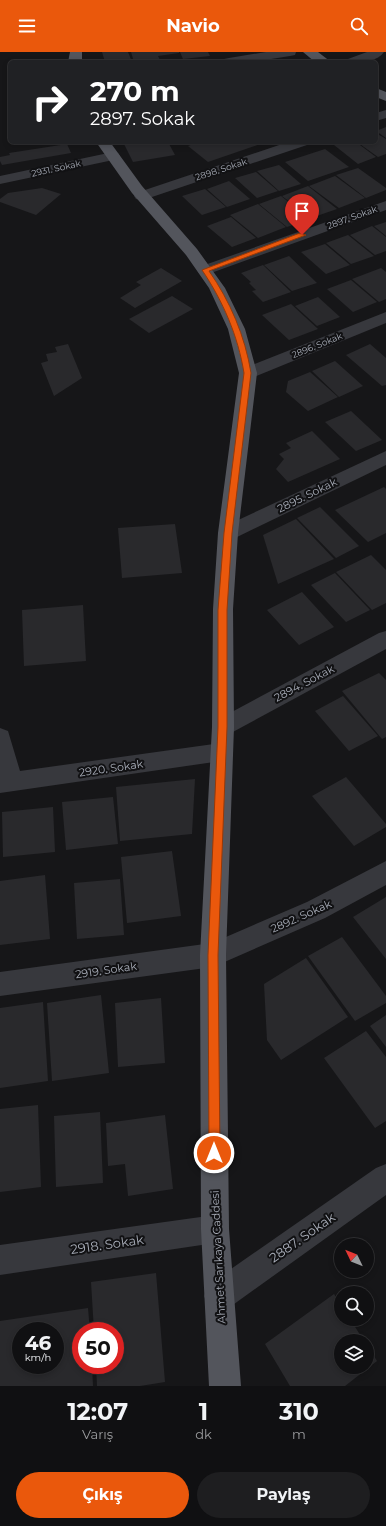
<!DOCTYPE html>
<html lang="tr">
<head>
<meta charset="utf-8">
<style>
	body { margin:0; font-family:Montserrat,sans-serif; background:#1e1e20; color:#f1f3f6; height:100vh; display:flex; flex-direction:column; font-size:15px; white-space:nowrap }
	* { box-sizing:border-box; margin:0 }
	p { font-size:13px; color:#9c9d9f }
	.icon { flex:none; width:22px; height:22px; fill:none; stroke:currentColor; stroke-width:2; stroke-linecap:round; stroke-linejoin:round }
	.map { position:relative; height:1334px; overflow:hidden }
	.panel { display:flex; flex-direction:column; background:#101012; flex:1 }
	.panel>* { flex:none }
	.banner { position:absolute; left:8px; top:8px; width:370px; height:84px; border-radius:6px; box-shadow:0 2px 6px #0003,0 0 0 1px #303032; background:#202124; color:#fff; overflow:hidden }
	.needle { width:26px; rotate:313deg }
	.controls { position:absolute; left:334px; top:1186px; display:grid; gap:8px }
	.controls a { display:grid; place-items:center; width:40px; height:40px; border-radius:50%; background:#101012; box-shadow:0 2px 6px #0003,0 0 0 1px #303032; font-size:20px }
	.speed { position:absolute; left:12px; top:1270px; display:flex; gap:8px; font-size:20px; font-weight:700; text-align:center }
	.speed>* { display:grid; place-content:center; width:52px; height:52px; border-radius:50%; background:#101012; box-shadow:0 2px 6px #0003,0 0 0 1px #303032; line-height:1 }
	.speed small { font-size:10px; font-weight:400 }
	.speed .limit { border:6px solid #d22; background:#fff; color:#111 }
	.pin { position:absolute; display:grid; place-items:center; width:34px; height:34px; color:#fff; margin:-41px -17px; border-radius:50% 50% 50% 0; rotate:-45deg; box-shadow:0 0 4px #0007 }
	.pin .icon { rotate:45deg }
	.me { position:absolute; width:44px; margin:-22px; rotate:0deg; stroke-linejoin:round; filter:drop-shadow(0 0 3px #0008) }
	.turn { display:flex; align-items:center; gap:14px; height:84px; padding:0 16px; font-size:18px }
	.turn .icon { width:52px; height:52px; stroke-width:2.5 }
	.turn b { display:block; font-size:28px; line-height:34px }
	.eta { display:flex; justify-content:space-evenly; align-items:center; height:68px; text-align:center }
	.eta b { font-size:24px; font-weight:700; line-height:28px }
	.button { display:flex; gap:8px; margin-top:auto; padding:8px 16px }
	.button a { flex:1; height:46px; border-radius:24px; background:#ea580c; color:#fff; font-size:16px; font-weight:700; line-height:46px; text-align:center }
	.button a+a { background:#1e1e20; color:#f1f3f6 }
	header { display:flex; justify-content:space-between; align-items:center; height:52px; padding:0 16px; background:#ea580c; color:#fff; font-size:18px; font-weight:700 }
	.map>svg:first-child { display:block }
</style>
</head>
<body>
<header><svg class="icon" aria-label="menu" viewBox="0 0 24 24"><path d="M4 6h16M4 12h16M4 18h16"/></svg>Navio<svg class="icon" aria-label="search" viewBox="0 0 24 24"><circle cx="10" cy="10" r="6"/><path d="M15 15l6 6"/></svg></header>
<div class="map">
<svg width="386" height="1334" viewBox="0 0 386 1334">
	<rect width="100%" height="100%" fill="#161618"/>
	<g fill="#29292c" fill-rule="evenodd">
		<path d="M102,0H128L132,10H105Z"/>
		<path d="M131,0H179V1L158,4L161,10H134Z"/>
		<path d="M180,0H208L210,4L183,7Z"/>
		<path d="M386,75V86L376,79Z"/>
		<path d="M376,81L386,87V102L378,105L357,90H376Z"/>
		<path d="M123,90H168L175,103L133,110Z"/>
		<path d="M199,90H266L208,110L188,94Z"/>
		<path d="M343,90H356L376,105L358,112L334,93Z"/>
		<path d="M67,92L71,101L2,113L0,109V105L10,103L9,101Z"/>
		<path d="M325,97L349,115L308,129L285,110Z"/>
		<path d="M279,113L301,132L279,139L257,119Z"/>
		<path d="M358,116L386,136V138L366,146L336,123Z"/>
		<path d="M256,120L278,139L257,146L235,126Z"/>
		<path d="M335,124L365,146L339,156L309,134Z"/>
		<path d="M229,129L250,147L227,155L207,137Z"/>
		<path d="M308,134L337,157L311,166L282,144Z"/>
		<path d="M42,136L61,142L36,163L0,150V147L8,141Z"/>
		<path d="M205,137L226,155L202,163L182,144Z"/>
		<path d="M281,144L310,167L287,175L259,152Z"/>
		<path d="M258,152L286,175L258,186L230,163Z"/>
		<path d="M231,165L256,186L232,195L207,174Z"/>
		<path d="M386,170V184L374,174Z"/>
		<path d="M372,174L386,185V199L375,203L350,183Z"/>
		<path d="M348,183L374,204L351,212L326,191Z"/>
		<path d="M325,192L350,213L326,222L301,200Z"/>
		<path d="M289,204L317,231L292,239L264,213Z"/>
		<path d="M263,213L291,240L263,250L252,239L256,238L249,231L251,230L241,221Z"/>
		<path d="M161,216L182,229L135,256L120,246L141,233L136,230Z"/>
		<path d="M381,216L386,220V247L379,250L352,227Z"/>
		<path d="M351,228L377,250L353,260L327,237Z"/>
		<path d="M172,244L193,257L149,281L129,267Z"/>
		<path d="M318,245L340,265L317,274L295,254Z"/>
		<path d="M291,252L318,277L289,288L262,263Z"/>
		<path d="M68,292L82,326L54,344L41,311L48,309L46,302L57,300L55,295Z"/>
		<path d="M370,292L386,306V333L382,334L346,303Z"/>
		<path d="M335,309L363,334L339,345L312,319Z"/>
		<path d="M310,320L338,345L308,359L286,340L288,329Z"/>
		<path d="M351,359L382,388L356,399L325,370Z"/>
		<path d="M312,379L340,407L288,430L276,417L284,407L279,402L291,396L286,391Z"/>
		<path d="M384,435L386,437V481L368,490L335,458Z"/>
		<path d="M320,455L359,494L336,506L297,466Z"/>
		<path d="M296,467L334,507L278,532L263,483Z"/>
		<path d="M175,472L182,521L122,526L118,476Z"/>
		<path d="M371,503L386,518V551L372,558L336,520Z"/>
		<path d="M335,521L370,558L346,570L311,533Z"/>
		<path d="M302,540L334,575L299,593L267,558Z"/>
		<path d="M83,553L86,609L24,614L22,558Z"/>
		<path d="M379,621L386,628V685L382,687L342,639Z"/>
		<path d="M343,644L378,684L349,699L315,659Z"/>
		<path d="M346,725L386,772V775L354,794L312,744Z"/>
		<path d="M195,727L192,782L120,789L116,735Z"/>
		<path d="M113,745L118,792L66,798L62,750Z"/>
		<path d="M53,755L55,800L3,805L2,760Z"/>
		<path d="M172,799L181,864L127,871L121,805Z"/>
		<path d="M45,823L50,887L0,893V829Z"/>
		<path d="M120,827L124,883L77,887L74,831Z"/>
		<path d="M386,845V907L353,865Z"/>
		<path d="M342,885L386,944V951L355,969L308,904Z"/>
		<path d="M306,906L348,965L281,1008L267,988L264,932Z"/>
		<path d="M101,943L109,1021L52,1029L47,951Z"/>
		<path d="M161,946L165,1011L118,1015L115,951Z"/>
		<path d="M43,950L48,1029L0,1036V956Z"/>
		<path d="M386,963V995L370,974Z"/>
		<path d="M366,979L386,1005V1069L375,1076L324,1006Z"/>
		<path d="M38,1053L41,1135L0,1140V1057Z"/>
		<path d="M100,1060L103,1131L56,1135L54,1064Z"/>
		<path d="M165,1063L173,1137L128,1144L125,1112L108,1114L106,1071Z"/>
		<path d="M156,1221L165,1330L140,1334H97L96,1313H115V1279H94L91,1230Z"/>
		<path d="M334,1242L341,1253V1267H350L364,1289H341V1315H367V1293L377,1309L345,1334H290L265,1292Z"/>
		<path d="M88,1256L90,1279H81V1313H92L93,1334H0V1269ZM21,1279H55V1313H21Z"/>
	</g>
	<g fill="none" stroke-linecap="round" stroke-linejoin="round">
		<g fill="#37383d" fill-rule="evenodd">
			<path d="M266,0H296L295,3L290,4L253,10H222L224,7L229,6Z"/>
			<path d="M367,0H384C377,11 358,10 346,10L348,7Z"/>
			<path d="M386,58V66L376,69V61Z"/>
			<path d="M288,90H309L307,93L146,147L141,148L136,147L134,144L136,141Z"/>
			<path d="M113,100L118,101L120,104L118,107L0,132V124Z"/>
			<path d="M386,149V158L211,221L205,223L199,221L197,218L199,215Z"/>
			<path d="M386,260V271L254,325L248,326L242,325L239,321L242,317Z"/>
			<path d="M386,399V413L235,486L228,488L221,486L218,481L221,476Z"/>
			<path d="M386,579V597L231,681L223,684L215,681L212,675L215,669L379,581Z"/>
			<path d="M0,676L8,679L20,719L221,691L229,693L232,700L229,707L221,709L0,741Z"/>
			<path d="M386,809V833L325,866L213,915L0,944V920L212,891L307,850Z"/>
			<path d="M386,1112V1143L230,1255L219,1259L208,1255L204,1244L208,1233L376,1116Z"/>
			<path d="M215,1163L225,1167L229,1177L225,1187L215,1191L0,1223V1193Z"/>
		</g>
		<g fill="#53555c" fill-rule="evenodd">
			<path d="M70,0H82V10H68Z"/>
			<path d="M303,0H318L331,10H315Z"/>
			<path d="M376,36L386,40V49L376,45Z"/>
			<path d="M96,90H110L142,134L197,197L225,236L245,277L257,321L238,481L233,557L234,675L226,903L229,1177L241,1334H209L201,1177L200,903L212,675L213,557L218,481L239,321L228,277L209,236L186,203L132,141Z"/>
		</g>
	</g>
	<path fill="#ea580c" stroke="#983908" d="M300,181L306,183L209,219C230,249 245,284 251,321L232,481L227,558V675L218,903L220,1101L218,1105L214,1107L210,1105L209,1101L208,903L218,675V558L224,481L244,321C238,284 223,249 202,218Z"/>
	<g text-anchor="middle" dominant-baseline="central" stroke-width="4" stroke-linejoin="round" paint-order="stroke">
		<g font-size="9" fill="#a8adb8" stroke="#111113">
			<text transform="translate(56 116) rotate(-12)">2931. Sokak</text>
			<text transform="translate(221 117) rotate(-18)">2898. Sokak</text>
			<text transform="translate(352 165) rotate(-20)">2897. Sokak</text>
			<text transform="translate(317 293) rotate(-22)">2896. Sokak</text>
		</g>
		<g font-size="11" fill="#a8adb8" stroke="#111113">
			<text transform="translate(307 443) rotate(-26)">2895. Sokak</text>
			<text transform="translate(304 631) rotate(-28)">2894. Sokak</text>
			<text transform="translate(111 716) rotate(-8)">2920. Sokak</text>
			<text transform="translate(301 864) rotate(-24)">2892. Sokak</text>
			<text transform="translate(106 918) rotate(-8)">2919. Sokak</text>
			<text transform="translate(218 1205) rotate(-93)">Ahmet Sarıkaya Caddesi</text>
		</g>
		<g font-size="13" fill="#a8adb8" stroke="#111113">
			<text transform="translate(302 1185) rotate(-35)">2887. Sokak</text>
			<text transform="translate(107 1192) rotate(-8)">2918. Sokak</text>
		</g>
	</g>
</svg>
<div class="controls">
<a><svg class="needle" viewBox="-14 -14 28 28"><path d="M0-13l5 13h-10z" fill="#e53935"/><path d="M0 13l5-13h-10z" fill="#9c9d9f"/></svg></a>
<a><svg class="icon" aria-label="search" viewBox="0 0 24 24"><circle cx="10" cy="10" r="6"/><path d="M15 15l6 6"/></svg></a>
<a><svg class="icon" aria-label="layers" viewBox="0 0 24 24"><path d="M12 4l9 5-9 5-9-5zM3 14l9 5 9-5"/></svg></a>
</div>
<div class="speed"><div>46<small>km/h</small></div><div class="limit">50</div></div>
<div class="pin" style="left:302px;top:183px;background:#d93025"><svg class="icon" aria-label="arrive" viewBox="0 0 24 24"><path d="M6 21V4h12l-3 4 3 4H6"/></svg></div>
<svg class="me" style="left:214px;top:1101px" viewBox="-20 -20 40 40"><circle r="17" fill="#ea580c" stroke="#fff" stroke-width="3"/><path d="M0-11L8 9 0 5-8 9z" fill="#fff"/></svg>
<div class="banner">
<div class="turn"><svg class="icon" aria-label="right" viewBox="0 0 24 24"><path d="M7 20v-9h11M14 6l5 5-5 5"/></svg><div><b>270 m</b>2897. Sokak</div></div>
</div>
</div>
<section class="panel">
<div class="eta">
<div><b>12:07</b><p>Varış</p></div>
<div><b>1</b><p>dk</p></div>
<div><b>310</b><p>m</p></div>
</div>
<div class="button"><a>Çıkış</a><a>Paylaş</a></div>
</section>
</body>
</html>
